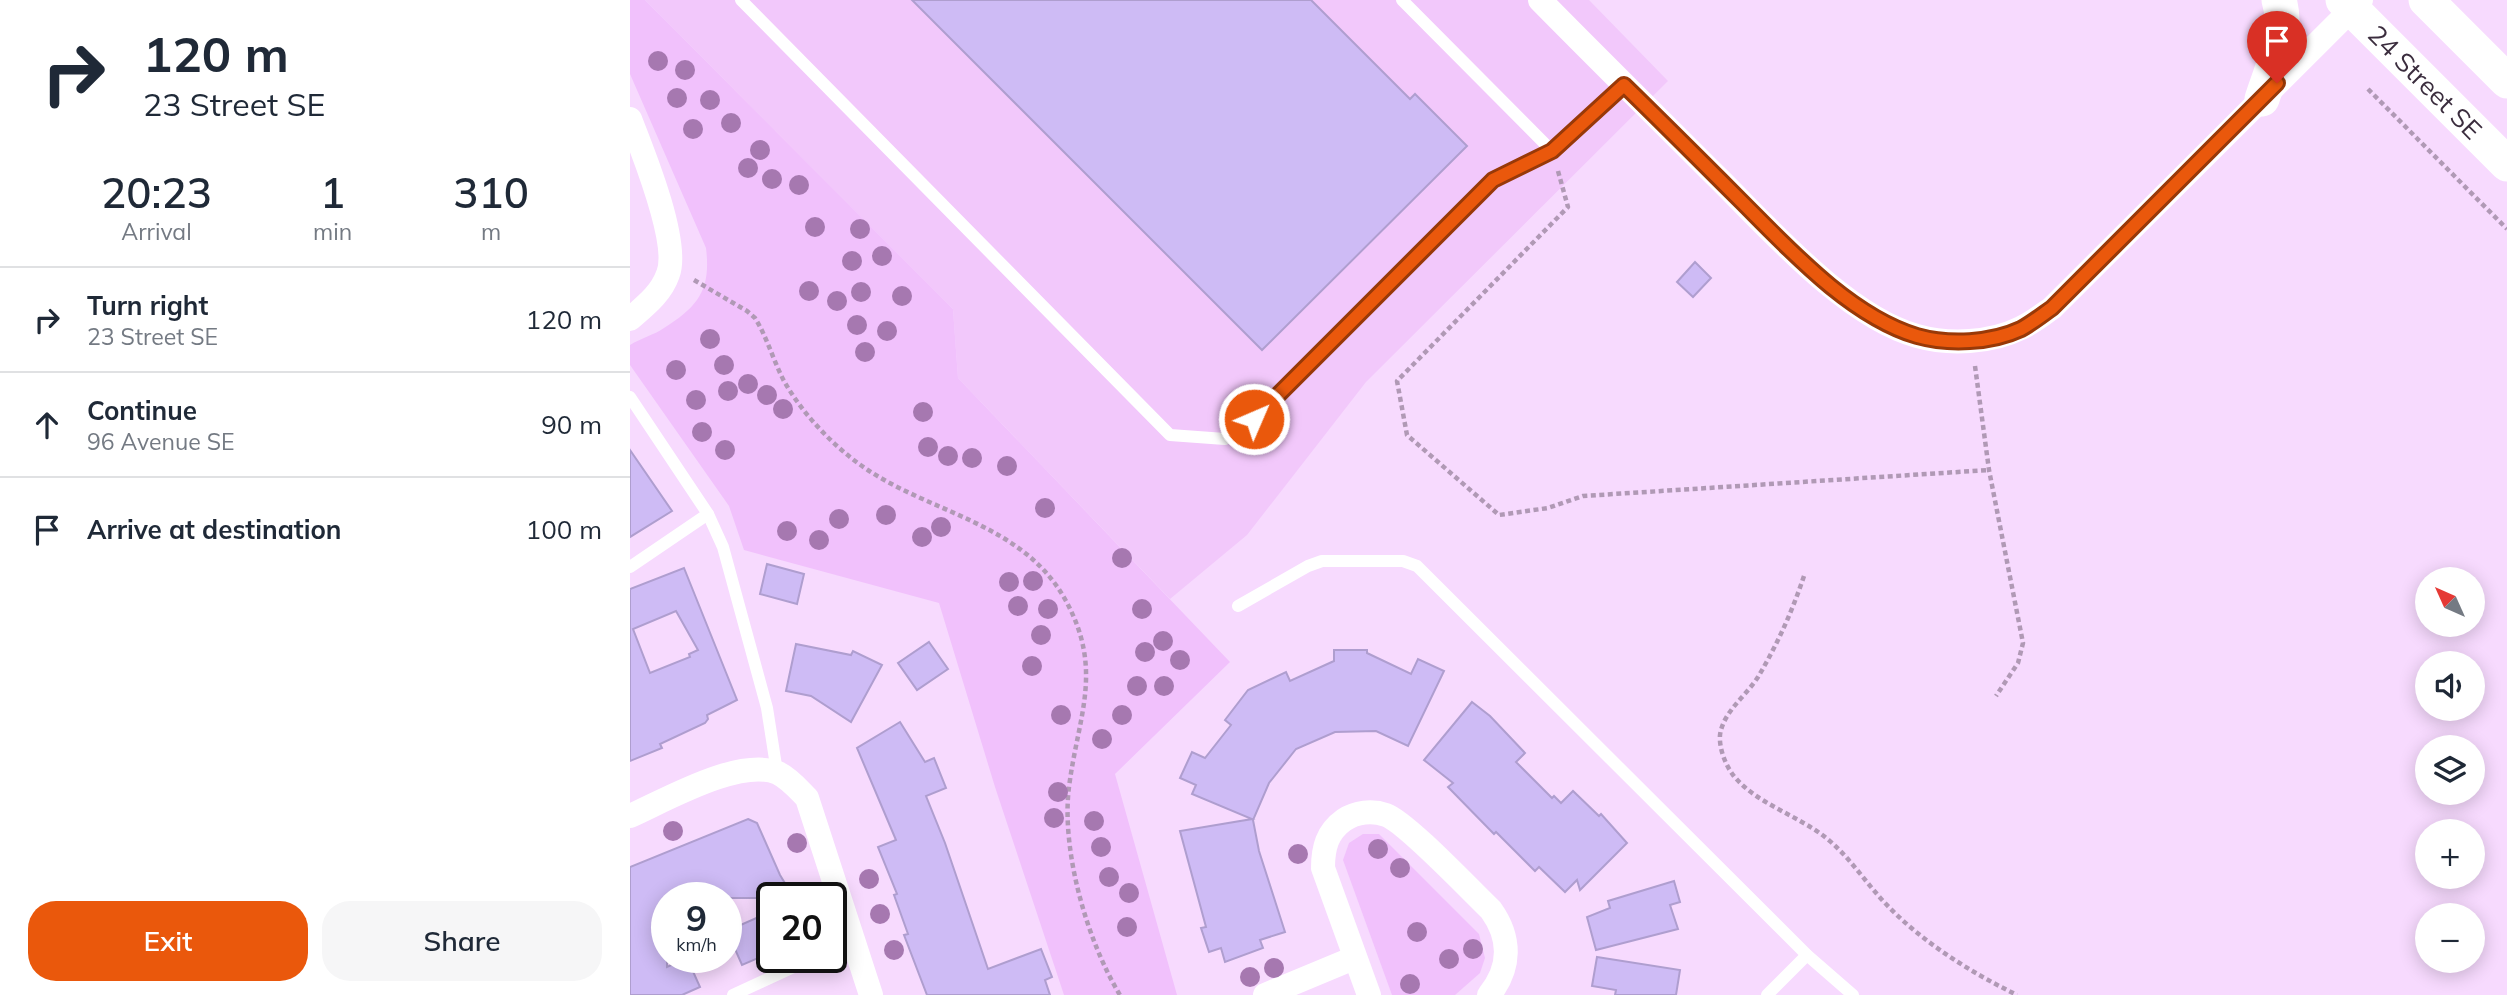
<!DOCTYPE html>
<html lang="en">
<head>
<meta charset="utf-8">
<style>
	body { margin:0; font-family:Mulish,sans-serif; background:#f6f6f7; color:#1f2937; height:100vh; display:flex; flex-direction:column; font-size:26px; white-space:nowrap }
	* { box-sizing:border-box; margin:0 }
	p { font-size:23px; color:#747a83 }
	.icon { flex:none; width:38px; height:38px; fill:none; stroke:currentColor; stroke-width:2; stroke-linecap:round; stroke-linejoin:round }
	.map { position:relative; flex:1; overflow:hidden }
	.details { display:flex; flex-direction:column; background:#fff; width:630px }
	.details>* { flex:none }
	.hud { background:#fff; color:#1f2937; overflow:hidden }
	.needle { width:46px; rotate:315deg }
	.buttons { position:absolute; left:1785px; top:567px; display:grid; gap:14px }
	.buttons a { display:grid; place-items:center; width:70px; height:70px; border-radius:50%; background:#fff; box-shadow:0 4px 18px #0003; font-size:35px }
	.speed { position:absolute; left:21px; top:882px; display:flex; gap:14px; font-size:35px; font-weight:700; text-align:center }
	.speed>* { display:grid; place-content:center; width:91px; height:91px; border-radius:50%; background:#fff; box-shadow:0 4px 18px #0003; line-height:1 }
	.speed small { font-size:18px; font-weight:400 }
	.speed .limit { border:4px solid #111; border-radius:10px; background:#fff; color:#111 }
	.pin { position:absolute; display:grid; place-items:center; width:60px; height:60px; color:#fff; margin:-72px -30px; border-radius:50% 50% 50% 0; rotate:-45deg; box-shadow:0 0 7px #0007 }
	.pin .icon { rotate:45deg }
	.me { position:absolute; width:77px; margin:-38px; rotate:45deg; stroke-linejoin:round; filter:drop-shadow(0 0 5px #0008) }
	.turn { display:flex; align-items:center; gap:24px; height:147px; padding:0 28px; font-size:32px }
	.turn .icon { width:91px; height:91px; stroke-width:2.5 }
	.turn b { display:block; font-size:49px; line-height:60px }
	.eta { display:flex; justify-content:space-evenly; align-items:center; height:119px; text-align:center }
	.eta b { font-size:42px; font-weight:600; line-height:49px }
	.primary-button { display:flex; gap:14px; margin-top:auto; padding:14px 28px }
	.primary-button a { flex:1; height:80px; border-radius:28px; background:#ea580c; color:#fff; font-size:28px; font-weight:600; line-height:80px; text-align:center }
	.primary-button a+a { background:#f6f6f7; color:#1f2937 }
	ul { padding:0; list-style:none }
	li { display:flex; align-items:center; gap:21px; height:105px; padding:0 28px; border-top:2px solid #e0e1e3 }
	li div { flex:1 }
	li b { display:block; font-size:26px }
	li em { font-style:normal }
	main { display:flex; flex:1; min-height:0 }
	.map>svg:first-child { display:block }
</style>
</head>
<body>
<main>
<section class="details">
<div class="hud">
<div class="turn"><svg class="icon" aria-label="right" viewBox="0 0 24 24"><path d="M7 20v-9h11M14 6l5 5-5 5"/></svg><div><b>120 m</b>23 Street SE</div></div>
</div>
<div class="eta">
<div><b>20:23</b><p>Arrival</p></div>
<div><b>1</b><p>min</p></div>
<div><b>310</b><p>m</p></div>
</div>
<ul>
<li><svg class="icon" aria-label="right" viewBox="0 0 24 24"><path d="M7 20v-9h11M14 6l5 5-5 5"/></svg><div><b>Turn right</b><p>23 Street SE</p></div><em>120 m</em></li>
<li><svg class="icon" aria-label="ahead" viewBox="0 0 24 24"><path d="M12 20V5M6 11l6-6 6 6"/></svg><div><b>Continue</b><p>96 Avenue SE</p></div><em>90 m</em></li>
<li><svg class="icon" aria-label="arrive" viewBox="0 0 24 24"><path d="M6 21V4h12l-3 4 3 4H6"/></svg><div><b>Arrive at destination</b></div><em>100 m</em></li>
</ul>
<div class="primary-button"><a>Exit</a><a>Share</a></div>
</section>
<div class="map">
<svg width="1877" height="995" viewBox="0 0 1877 995">
	<rect width="100%" height="100%" fill="#f7dafe"/>
	<path fill="#f2c8fb" d="M15,0H959L1038,81L736,382L617,535L540,599L328,378L323,309Z"/>
	<g fill="#f1c1fc">
		<path d="M0,0H15L323,309L328,378L600,662L485,774L547,995H434L365,787L309,603L114,550L99,506L0,365V345C11,338 24,335 34,328C69,306 81,289 76,248L0,74Z"/>
		<path d="M733,834H749L849,934L855,958L850,973L825,995H762L713,860L719,843Z"/>
	</g>
	<g fill="#cebbf5" stroke="#af9ecf" stroke-width="2" fill-rule="evenodd">
		<path d="M282,0H681L780,99L785,94L837,146L632,350Z"/>
		<path d="M1065,262L1081,278L1063,297L1047,282Z"/>
		<path d="M0,450L42,511L0,537Z"/>
		<path d="M137,564L174,574L167,604L130,594Z"/>
		<path d="M54,568L107,700L77,715L78,719L75,723L30,744L32,748L0,761V589ZM46,611L68,650L59,654L60,657L20,673L3,629Z"/>
		<path d="M299,642L318,669L287,690L268,663Z"/>
		<path d="M166,644L221,655L223,651L252,665L221,722L181,696L156,691Z"/>
		<path d="M704,650H737V653L781,674L788,659L814,671L778,746L746,731L705,732L666,749L639,783L623,820L629,851L655,932L630,940L633,948L595,962L591,948L579,952L571,928L576,927L550,831L622,819L562,794L566,785L550,778L562,752L575,758L601,725L595,720L618,690L656,672L660,681L704,661Z"/>
		<path d="M842,702L860,716L895,753L886,762L922,798L924,796L931,803L943,791L969,816L971,814L997,843L950,890L947,880L935,892L909,867L905,871L866,832L864,834L818,787L823,783L794,760Z"/>
		<path d="M270,722L295,762L304,758L316,788L296,796L315,843L358,969L411,949L422,977L415,980L420,995H297L274,935L278,934L264,895L267,894L248,847L266,840L227,748Z"/>
		<path d="M118,819L127,823L150,875L164,898H37V967L57,958L70,987L52,995H0V867Z"/>
		<path d="M1044,881L1050,902L1040,905L1048,929L966,950L957,917L980,908L978,901Z"/>
		<path d="M142,911V952L112,965L97,931Z"/>
		<path d="M967,957L1050,970L1046,995H985L986,990L962,986Z"/>
	</g>
	<g fill="none" stroke-linecap="round" stroke-linejoin="round">
		<g stroke="#b099b5" stroke-width="4.5" stroke-dasharray="5 3.5" stroke-linecap="butt">
			<path d="M1738,89L1877,229"/>
			<path d="M928,171L938,207L767,381L777,435L869,515L918,508L953,496L1359,470"/>
			<path d="M64,280L117,311L125,318C137,337 143,360 154,381C172,413 202,445 232,466C300,514 393,522 436,601C474,671 448,716 439,787C431,850 457,941 490,995"/>
			<path d="M1345,366L1359,470L1393,643L1388,663L1366,696"/>
			<path d="M1174,576C1162,612 1147,645 1128,677C1116,696 1093,712 1090,735C1089,748 1095,764 1103,775C1125,803 1167,815 1195,837C1219,856 1235,882 1256,904C1292,942 1340,972 1387,995"/>
		</g>
		<g stroke="#fff" stroke-width="12">
			<path d="M111,0L540,435L595,439L624,419L863,180L922,151L994,85"/>
			<path d="M772,0L922,151"/>
			<path d="M0,397L78,514L93,547L137,708L147,772"/>
			<path d="M0,567L78,514"/>
			<path d="M608,606L678,566L692,561H773L787,566L1177,955L1223,995"/>
			<path d="M201,950L223,940"/>
			<path d="M103,995L185,957"/>
			<path d="M1137,995L1177,955"/>
		</g>
		<g stroke="#fff" stroke-width="24">
			<path d="M910,0C968,59 1027,117 1086,176C1139,228 1215,316 1287,336C1319,345 1361,343 1391,328C1402,323 1412,315 1422,308L1731,0"/>
			<path d="M0,119C13,152 50,243 38,274C31,294 15,306 0,319"/>
			<path d="M0,816C36,800 110,757 148,773C160,779 168,789 177,798L241,995"/>
			<path d="M635,995L724,958"/>
			<path d="M739,995L693,868C693,848 697,832 714,820C726,812 742,810 756,815C776,822 841,891 861,910C881,938 881,968 859,995"/>
		</g>
		<g stroke="#fff" stroke-width="35">
			<path d="M1713,0L1877,164"/>
			<path d="M1796,0L1877,81"/>
			<path d="M1632,99C1642,68 1659,32 1649,0"/>
		</g>
	</g>
	<g fill="#a678b0">
		<circle cx="28" cy="61" r="10"/>
		<circle cx="55" cy="70" r="10"/>
		<circle cx="47" cy="98" r="10"/>
		<circle cx="80" cy="100" r="10"/>
		<circle cx="101" cy="123" r="10"/>
		<circle cx="63" cy="129" r="10"/>
		<circle cx="130" cy="150" r="10"/>
		<circle cx="118" cy="168" r="10"/>
		<circle cx="142" cy="179" r="10"/>
		<circle cx="169" cy="185" r="10"/>
		<circle cx="185" cy="227" r="10"/>
		<circle cx="230" cy="229" r="10"/>
		<circle cx="252" cy="256" r="10"/>
		<circle cx="222" cy="261" r="10"/>
		<circle cx="179" cy="291" r="10"/>
		<circle cx="231" cy="292" r="10"/>
		<circle cx="272" cy="296" r="10"/>
		<circle cx="207" cy="301" r="10"/>
		<circle cx="227" cy="325" r="10"/>
		<circle cx="257" cy="331" r="10"/>
		<circle cx="80" cy="339" r="10"/>
		<circle cx="235" cy="352" r="10"/>
		<circle cx="94" cy="365" r="10"/>
		<circle cx="46" cy="370" r="10"/>
		<circle cx="118" cy="384" r="10"/>
		<circle cx="98" cy="391" r="10"/>
		<circle cx="137" cy="395" r="10"/>
		<circle cx="66" cy="400" r="10"/>
		<circle cx="153" cy="409" r="10"/>
		<circle cx="293" cy="412" r="10"/>
		<circle cx="72" cy="432" r="10"/>
		<circle cx="298" cy="447" r="10"/>
		<circle cx="95" cy="450" r="10"/>
		<circle cx="318" cy="456" r="10"/>
		<circle cx="342" cy="458" r="10"/>
		<circle cx="377" cy="466" r="10"/>
		<circle cx="415" cy="508" r="10"/>
		<circle cx="256" cy="515" r="10"/>
		<circle cx="209" cy="519" r="10"/>
		<circle cx="311" cy="527" r="10"/>
		<circle cx="157" cy="531" r="10"/>
		<circle cx="292" cy="537" r="10"/>
		<circle cx="189" cy="540" r="10"/>
		<circle cx="492" cy="558" r="10"/>
		<circle cx="403" cy="581" r="10"/>
		<circle cx="379" cy="582" r="10"/>
		<circle cx="388" cy="606" r="10"/>
		<circle cx="418" cy="609" r="10"/>
		<circle cx="512" cy="609" r="10"/>
		<circle cx="411" cy="635" r="10"/>
		<circle cx="533" cy="641" r="10"/>
		<circle cx="515" cy="652" r="10"/>
		<circle cx="550" cy="660" r="10"/>
		<circle cx="402" cy="666" r="10"/>
		<circle cx="507" cy="686" r="10"/>
		<circle cx="534" cy="686" r="10"/>
		<circle cx="431" cy="715" r="10"/>
		<circle cx="492" cy="715" r="10"/>
		<circle cx="472" cy="739" r="10"/>
		<circle cx="428" cy="792" r="10"/>
		<circle cx="424" cy="818" r="10"/>
		<circle cx="464" cy="821" r="10"/>
		<circle cx="43" cy="831" r="10"/>
		<circle cx="167" cy="843" r="10"/>
		<circle cx="471" cy="847" r="10"/>
		<circle cx="748" cy="849" r="10"/>
		<circle cx="668" cy="854" r="10"/>
		<circle cx="770" cy="868" r="10"/>
		<circle cx="479" cy="877" r="10"/>
		<circle cx="239" cy="879" r="10"/>
		<circle cx="499" cy="893" r="10"/>
		<circle cx="250" cy="914" r="10"/>
		<circle cx="497" cy="927" r="10"/>
		<circle cx="787" cy="932" r="10"/>
		<circle cx="843" cy="949" r="10"/>
		<circle cx="264" cy="950" r="10"/>
		<circle cx="819" cy="959" r="10"/>
		<circle cx="644" cy="968" r="10"/>
		<circle cx="620" cy="977" r="10"/>
		<circle cx="780" cy="984" r="10"/>
	</g>
	<g fill="none" stroke-linecap="round" stroke-linejoin="round">
		<defs>
			<path id="route" d="M624,419L863,180L922,151L994,85C1033,123 1072,162 1111,201C1159,249 1220,316 1287,336C1319,345 1361,343 1391,329C1402,323 1412,315 1422,308L1647,83"/>
		</defs>
		<use href="#route" stroke="#983908" stroke-width="18"/>
		<use href="#route" stroke="#ea580c" stroke-width="12"/>
	</g>
	<g text-anchor="middle" dominant-baseline="central" stroke-width="7" stroke-linejoin="round" paint-order="stroke">
		<g font-size="26" fill="#3b2d3e" stroke="#fff">
			<text transform="translate(1795 82) rotate(45)">24 Street SE</text>
		</g>
	</g>
</svg>
<div class="buttons">
<a><svg class="needle" viewBox="-14 -14 28 28"><path d="M0-13l5 13h-10z" fill="#e53935"/><path d="M0 13l5-13h-10z" fill="#747a83"/></svg></a>
<a><svg class="icon" aria-label="sound" viewBox="0 0 24 24"><path d="M4 9h4l5-4v14l-5-4H4zM17 9q2 3 0 6"/></svg></a>
<a><svg class="icon" aria-label="layers" viewBox="0 0 24 24"><path d="M12 4l9 5-9 5-9-5zM3 14l9 5 9-5"/></svg></a>
<a>+</a>
<a>−</a>
</div>
<div class="speed"><div>9<small>km/h</small></div><div class="limit">20</div></div>
<div class="pin" style="left:1647px;top:83px;background:#d93025"><svg class="icon" aria-label="arrive" viewBox="0 0 24 24"><path d="M6 21V4h12l-3 4 3 4H6"/></svg></div>
<svg class="me" style="left:624px;top:419px" viewBox="-20 -20 40 40"><circle r="17" fill="#ea580c" stroke="#fff" stroke-width="3"/><path d="M0-11L8 9 0 5-8 9z" fill="#fff"/></svg>
</div>
</main>
</body>
</html>
